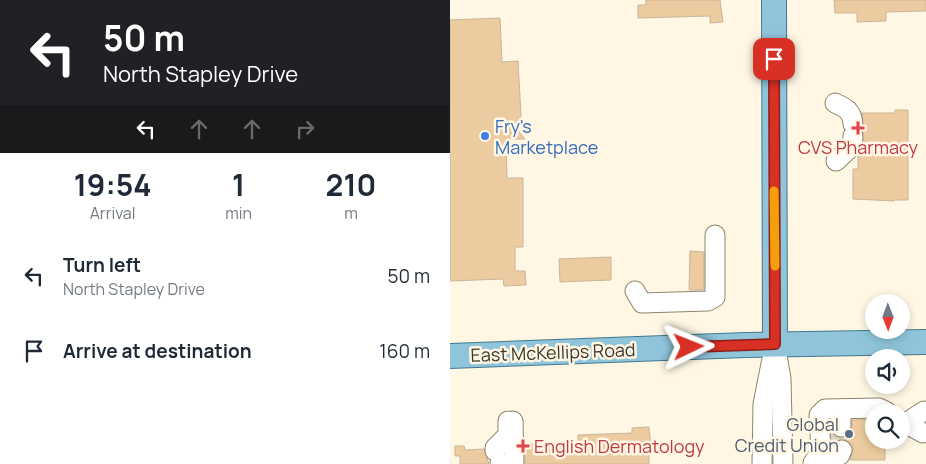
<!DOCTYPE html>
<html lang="en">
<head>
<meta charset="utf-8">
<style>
	body { margin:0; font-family:Manrope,sans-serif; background:#f2f2f3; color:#1f2937; height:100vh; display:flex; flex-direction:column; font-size:19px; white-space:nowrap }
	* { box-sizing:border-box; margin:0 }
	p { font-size:16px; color:#747a83 }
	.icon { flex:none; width:28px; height:28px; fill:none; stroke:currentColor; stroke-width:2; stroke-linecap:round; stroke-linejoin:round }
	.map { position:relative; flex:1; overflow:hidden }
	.drawer { display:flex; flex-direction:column; background:#fff; width:450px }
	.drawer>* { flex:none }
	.hud { background:#202124; color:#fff; overflow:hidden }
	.needle { width:32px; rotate:179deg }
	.tools { position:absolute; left:415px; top:294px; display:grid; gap:10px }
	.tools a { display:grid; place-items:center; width:45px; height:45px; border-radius:50%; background:#fff; box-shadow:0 2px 8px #0003; font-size:25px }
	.pin { position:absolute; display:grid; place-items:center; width:42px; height:42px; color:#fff; margin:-21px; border-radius:10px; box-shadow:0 2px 8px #0006 }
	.me { position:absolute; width:55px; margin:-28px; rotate:88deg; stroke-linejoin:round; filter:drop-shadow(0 0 4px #0008) }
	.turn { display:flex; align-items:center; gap:18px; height:105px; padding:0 20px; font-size:22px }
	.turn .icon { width:65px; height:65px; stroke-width:2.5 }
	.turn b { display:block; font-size:35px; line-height:42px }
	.lanes { display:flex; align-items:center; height:48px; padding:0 20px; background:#0003; justify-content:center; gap:25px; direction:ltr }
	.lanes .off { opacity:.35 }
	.eta { display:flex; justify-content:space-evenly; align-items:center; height:85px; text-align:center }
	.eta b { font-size:30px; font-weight:700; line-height:35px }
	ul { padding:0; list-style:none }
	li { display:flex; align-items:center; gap:15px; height:75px; padding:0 20px }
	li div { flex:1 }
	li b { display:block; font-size:19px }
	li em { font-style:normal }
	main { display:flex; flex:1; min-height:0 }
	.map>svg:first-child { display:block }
</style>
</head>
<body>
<main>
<section class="drawer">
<div class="hud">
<div class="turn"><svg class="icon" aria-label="left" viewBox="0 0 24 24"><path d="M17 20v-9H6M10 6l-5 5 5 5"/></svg><div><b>50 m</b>North Stapley Drive</div></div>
<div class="lanes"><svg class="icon" aria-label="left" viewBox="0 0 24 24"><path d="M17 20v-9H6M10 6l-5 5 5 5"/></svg><svg class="icon off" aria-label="ahead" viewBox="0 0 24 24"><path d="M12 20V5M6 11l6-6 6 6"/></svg><svg class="icon off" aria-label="ahead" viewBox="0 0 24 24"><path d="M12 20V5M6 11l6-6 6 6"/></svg><svg class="icon off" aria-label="right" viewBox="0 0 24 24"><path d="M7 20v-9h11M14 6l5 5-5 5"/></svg></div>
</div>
<div class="eta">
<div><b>19:54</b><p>Arrival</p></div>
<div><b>1</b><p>min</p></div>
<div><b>210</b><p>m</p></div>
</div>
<ul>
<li><svg class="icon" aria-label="left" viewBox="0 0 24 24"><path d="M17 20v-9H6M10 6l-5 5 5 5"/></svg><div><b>Turn left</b><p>North Stapley Drive</p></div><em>50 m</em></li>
<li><svg class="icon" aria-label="arrive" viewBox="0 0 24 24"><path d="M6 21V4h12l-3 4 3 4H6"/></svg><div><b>Arrive at destination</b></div><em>160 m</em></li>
</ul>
</section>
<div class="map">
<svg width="476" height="464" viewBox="0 0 476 464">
	<rect width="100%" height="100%" fill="#fff7e4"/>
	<g fill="#ebcb9f" stroke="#c9b599">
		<path d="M196,0H270L273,22L260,23V16L188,18V5H196Z"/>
		<path d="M384,0H476V11L436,12V21L407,22V13H385Z"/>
		<path d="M50,18L52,62L68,61L71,116L68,121L69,132L75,139H56L57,178H73V247H65V271H75L76,285L54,286L53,279L0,281V20Z"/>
		<path d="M445,110H458V200H444V201L403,199V169H408V156L413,147L412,113H445Z"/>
		<path d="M240,251L254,252V290H239Z"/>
		<path d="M161,257V280L110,282L109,259Z"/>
		<path d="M424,419V440H435V460H400L403,449L400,443L391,439L382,445L381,432L386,437H396L401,432L402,420Z"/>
		<path d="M199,427L201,449L199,450V464H75V444L128,443V435L182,433V428Z"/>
		<path d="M5,446H14L15,450L34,449L39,464H10V456H5Z"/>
	</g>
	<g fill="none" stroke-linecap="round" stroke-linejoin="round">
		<path stroke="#d8d1bf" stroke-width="19" stroke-dasharray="19 9" stroke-linecap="butt" d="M386,427L387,450"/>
		<defs>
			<g id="minor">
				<path d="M385,103C396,108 402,111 403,124"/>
				<path d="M386,161L402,146L403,136"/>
				<path d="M185,291L192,303L258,301L265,297V235"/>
				<path d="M327,355L331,379L333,464"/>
				<path d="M63,421L64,464"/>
				<path d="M451,421L473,433"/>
				<path d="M456,423L474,411"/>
				<path d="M391,427V414L394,409"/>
				<path d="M45,451V448L58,435V421"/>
				<path d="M50,463V464"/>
				<path d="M363,463L371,451L369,415L375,409L429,408L437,412"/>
				<path d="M312,464L313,404L325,344"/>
				<path d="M370,464L390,455L392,450"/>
			</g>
			<g id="major">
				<path d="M324,0L325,344"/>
				<path d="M0,356L296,345L476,342"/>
			</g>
		</defs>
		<use href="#minor" stroke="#908466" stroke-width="21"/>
		<use href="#major" stroke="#42798e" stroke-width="26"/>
		<use href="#minor" stroke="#fff" stroke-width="19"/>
		<use href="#major" stroke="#8fc4da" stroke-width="24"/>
	</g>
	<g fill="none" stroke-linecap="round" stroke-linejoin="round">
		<defs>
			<path id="route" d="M239,347L325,344L324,59"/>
		</defs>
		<use href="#route" stroke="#8d1f18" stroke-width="12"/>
		<use href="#route" stroke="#d93025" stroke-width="9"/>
		<path stroke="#f59e0b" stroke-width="9" d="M324,191L325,266"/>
	</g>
	<g fill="#e0444e" stroke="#fff7e4" stroke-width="2">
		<path d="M405.5 120.5h5v5h5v5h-5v5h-5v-5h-5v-5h5z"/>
		<path d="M70.5 438.5h5v5h5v5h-5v5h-5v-5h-5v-5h5z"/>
	</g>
	<circle fill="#3f7fe0" stroke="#fff7e4" stroke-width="2" cx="35" cy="136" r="5"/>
	<circle fill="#5c6f8a" stroke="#fff7e4" stroke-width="2" cx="399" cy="434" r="5"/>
	<g text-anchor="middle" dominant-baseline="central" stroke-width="5" stroke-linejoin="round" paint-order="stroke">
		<g font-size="18" fill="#366cbe" stroke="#fff7e4" text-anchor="start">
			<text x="45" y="126">Fry's<tspan x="45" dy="21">Marketplace</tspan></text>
		</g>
		<g font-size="18" fill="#be3a42" stroke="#fff7e4">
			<text x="408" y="147">CVS Pharmacy</text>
			<text x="84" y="446" text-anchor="start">English Dermatology</text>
		</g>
		<g font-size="18" fill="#3d382c" stroke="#fff7e4">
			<text transform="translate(103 352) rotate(-2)">East McKellips Road</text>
		</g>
		<g font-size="18" fill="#4e5e75" stroke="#fff7e4" text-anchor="end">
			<text x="389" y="424">Global<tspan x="389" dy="21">Credit Union</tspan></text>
		</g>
	</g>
</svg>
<div class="tools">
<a><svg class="needle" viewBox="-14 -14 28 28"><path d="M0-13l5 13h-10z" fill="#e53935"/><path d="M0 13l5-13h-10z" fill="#747a83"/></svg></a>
<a><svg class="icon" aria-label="sound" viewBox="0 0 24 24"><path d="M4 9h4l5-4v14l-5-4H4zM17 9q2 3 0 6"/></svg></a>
<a><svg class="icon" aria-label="search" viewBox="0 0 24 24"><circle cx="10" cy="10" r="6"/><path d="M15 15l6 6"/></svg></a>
</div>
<div class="pin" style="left:324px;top:59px;background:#d93025"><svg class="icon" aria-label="arrive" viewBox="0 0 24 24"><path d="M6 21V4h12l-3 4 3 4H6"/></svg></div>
<svg class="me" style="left:239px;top:347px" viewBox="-20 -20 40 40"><path d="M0-17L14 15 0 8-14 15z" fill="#d93025" stroke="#fff" stroke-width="4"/></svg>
</div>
</main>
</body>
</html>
